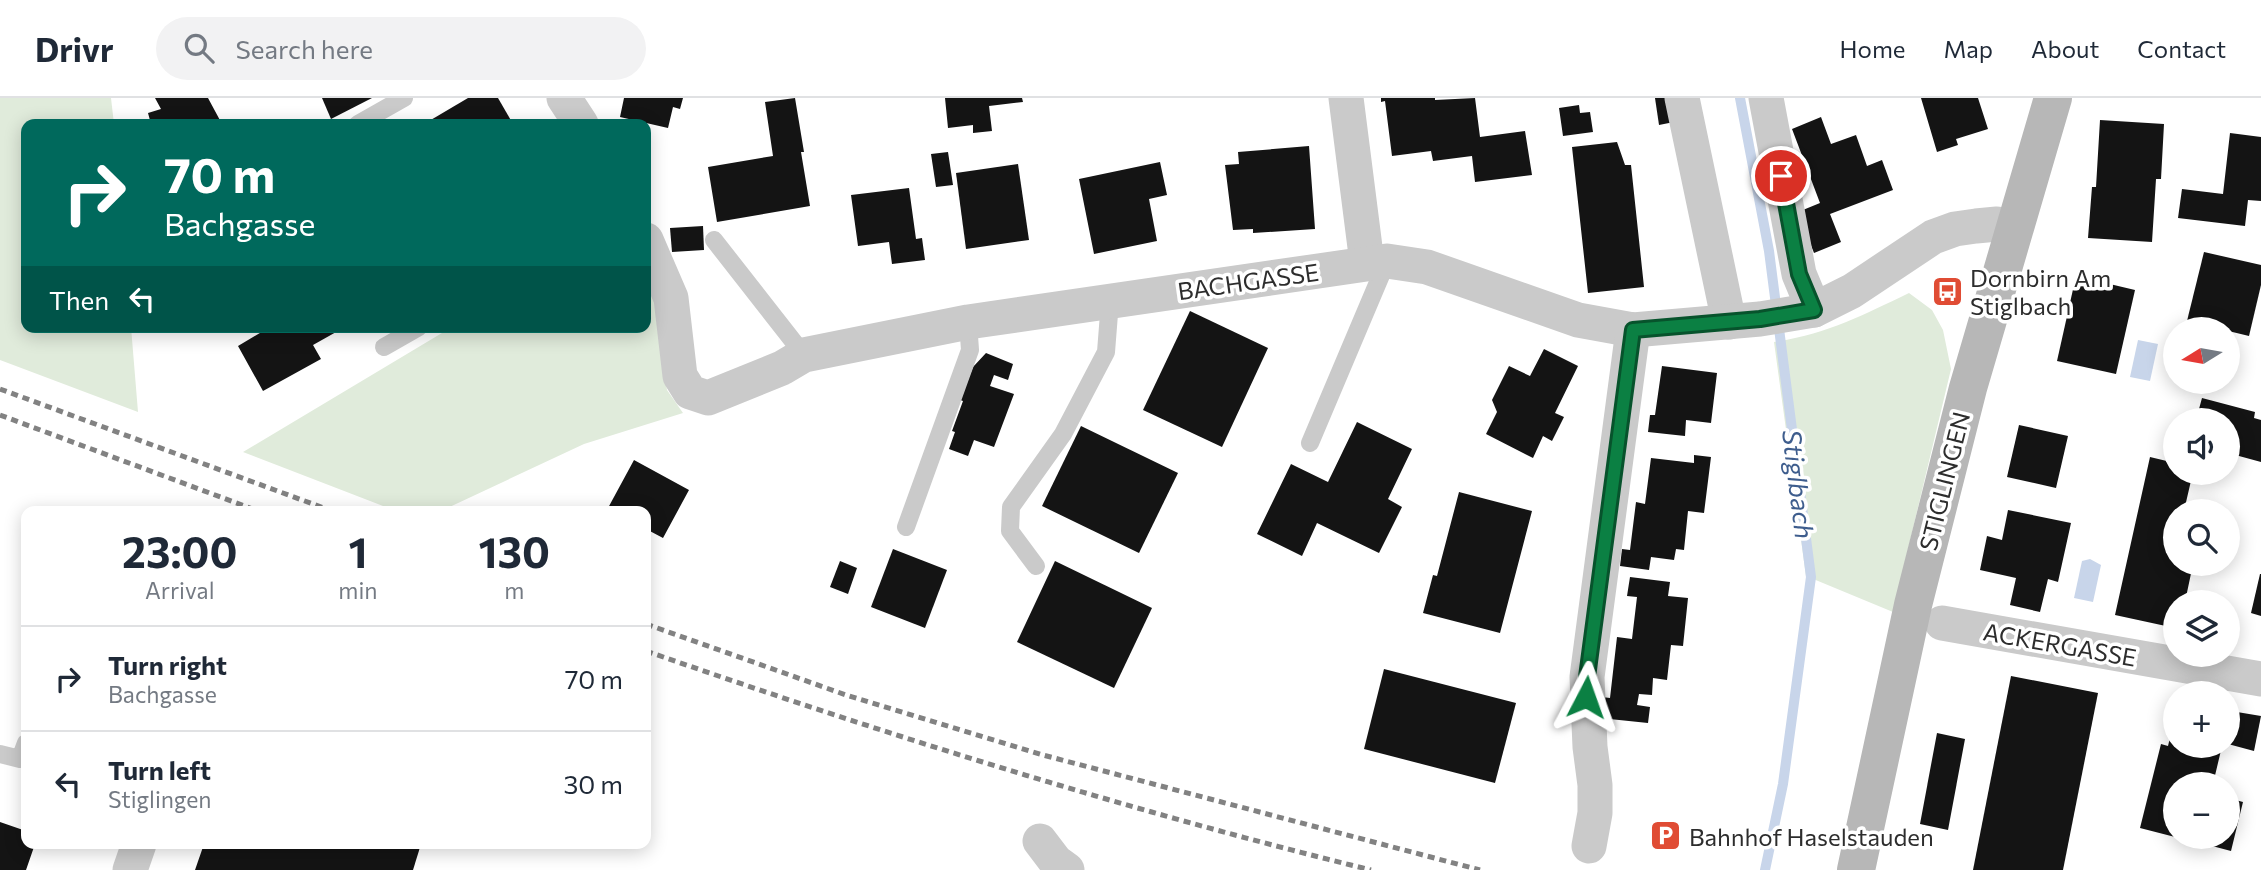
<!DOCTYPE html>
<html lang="en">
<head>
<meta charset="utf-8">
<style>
	body { margin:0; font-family:Commissioner,sans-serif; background:#f2f2f3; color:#1f2937; height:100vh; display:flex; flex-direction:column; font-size:26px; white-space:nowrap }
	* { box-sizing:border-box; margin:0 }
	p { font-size:23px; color:#747a83 }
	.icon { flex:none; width:38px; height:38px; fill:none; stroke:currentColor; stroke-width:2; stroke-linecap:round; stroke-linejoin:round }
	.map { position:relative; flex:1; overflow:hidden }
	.drawer { position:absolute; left:21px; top:408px; width:630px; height:343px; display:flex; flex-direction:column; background:#fff; border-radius:14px; box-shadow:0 4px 18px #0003 }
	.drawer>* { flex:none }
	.banner { position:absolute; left:21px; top:21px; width:630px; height:214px; border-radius:14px; box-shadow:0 4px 18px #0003; background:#00695c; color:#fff; overflow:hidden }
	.needle { width:46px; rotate:259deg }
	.tools { position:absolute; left:2163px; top:219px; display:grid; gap:14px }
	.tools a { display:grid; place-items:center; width:77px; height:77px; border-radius:50%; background:#fff; box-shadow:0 4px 18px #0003; font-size:35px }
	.pin { position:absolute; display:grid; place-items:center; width:60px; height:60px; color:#fff; margin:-30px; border:4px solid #fff; border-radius:50%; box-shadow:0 2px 7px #0007 }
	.me { position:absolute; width:77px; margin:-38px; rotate:4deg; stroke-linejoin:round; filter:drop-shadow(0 0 5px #0008) }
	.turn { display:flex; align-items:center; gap:24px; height:147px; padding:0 28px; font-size:32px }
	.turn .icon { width:91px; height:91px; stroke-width:2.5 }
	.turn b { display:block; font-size:49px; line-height:60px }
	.then { display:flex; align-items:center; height:66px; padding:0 28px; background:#0003; gap:14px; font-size:26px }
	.eta { display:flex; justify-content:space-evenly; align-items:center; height:119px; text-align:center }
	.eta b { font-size:42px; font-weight:700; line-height:49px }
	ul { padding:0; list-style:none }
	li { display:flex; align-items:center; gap:21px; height:105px; padding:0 28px; border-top:2px solid #e0e1e3 }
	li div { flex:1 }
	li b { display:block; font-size:26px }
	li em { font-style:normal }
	header { display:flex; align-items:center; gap:42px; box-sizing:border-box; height:98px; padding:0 35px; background:#fff; border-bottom:2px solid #e0e1e3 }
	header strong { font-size:33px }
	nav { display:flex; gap:38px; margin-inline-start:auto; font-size:24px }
	.search { width:490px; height:63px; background:#f2f2f3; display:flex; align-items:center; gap:18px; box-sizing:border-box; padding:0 24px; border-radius:38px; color:#747a83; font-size:26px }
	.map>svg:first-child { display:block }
</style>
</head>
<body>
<header>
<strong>Drivr</strong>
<div class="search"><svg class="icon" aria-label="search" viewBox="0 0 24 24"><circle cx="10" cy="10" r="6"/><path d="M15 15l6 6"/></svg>Search here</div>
<nav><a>Home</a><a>Map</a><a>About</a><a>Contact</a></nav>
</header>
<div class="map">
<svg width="2261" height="772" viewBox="0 0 2261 772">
	<rect width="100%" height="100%" fill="#fff"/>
	<g fill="#e0ebdb">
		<path d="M0,0H111L114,26H26V229H131L138,314L0,262Z"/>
		<path d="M646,175L652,186L667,292L683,315L584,346L441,413H396L243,354L452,229H646Z"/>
		<path d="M1909,195L1932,212L1943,232L1951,271L1893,514L1806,478L1774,244C1827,236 1861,218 1909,195Z"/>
	</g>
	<g fill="#c8d5ea">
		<path d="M2138,242L2158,246L2150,283L2130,279Z"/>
		<path d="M2090,461L2101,467L2093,504L2074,500L2082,463Z"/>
	</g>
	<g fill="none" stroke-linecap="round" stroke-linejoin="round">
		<path stroke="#c8d5ea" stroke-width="10" d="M1740,0L1769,153L1811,479L1783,686L1765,772"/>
	</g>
	<g fill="#141414">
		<path d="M155,0H208L222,26H151L148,15L161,11Z"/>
		<path d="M322,0H372L331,21Z"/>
		<path d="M468,0H498L513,26H424Z"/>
		<path d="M624,0H683L680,11L673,9L668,30L620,19Z"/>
		<path d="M795,0L804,54H801L810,108L717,124L708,69L773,58L765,4Z"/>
		<path d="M945,0H1022L1023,4L989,8L992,33L973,35V27L948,30Z"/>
		<path d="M1381,0H1435V2L1475,0L1480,39L1525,33L1532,77L1475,84L1472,58L1433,63L1431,53L1392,58L1385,3L1381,4Z"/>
		<path d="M1655,0H1670L1674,24L1659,27Z"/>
		<path d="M1921,0H1978L1988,31L1956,41L1958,47L1937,54Z"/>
		<path d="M1579,7L1580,15L1590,14L1593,34L1563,38L1559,10Z"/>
		<path d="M1821,19L1831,46L1856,37L1867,68L1882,62L1893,92L1830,116L1841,144L1814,155L1798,114L1820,105L1792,31Z"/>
		<path d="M2100,22L2164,26L2161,81H2156L2152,144L2088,140L2092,89H2096Z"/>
		<path d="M2230,35L2261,39V103L2248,102L2245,128L2178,120L2182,91L2223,96Z"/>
		<path d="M1617,44L1625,67H1631L1644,189L1588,195L1572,49Z"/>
		<path d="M1309,48L1315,131L1253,135V131L1233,132L1225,67L1239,66L1238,54Z"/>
		<path d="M948,54L953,87L936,89L931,56Z"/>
		<path d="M1160,64L1167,97L1149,101L1157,143L1094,156L1079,81Z"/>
		<path d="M1018,66L1029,142L966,151L956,75Z"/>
		<path d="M909,90L916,141L922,140L925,162L892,166L889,144L858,148L851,97Z"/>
		<path d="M703,128L704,152L672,154L670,130Z"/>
		<path d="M2204,154L2261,167V187L2249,238L2187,223Z"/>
		<path d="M2076,178L2135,192L2116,276L2057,263Z"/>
		<path d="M1190,213L1268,250L1222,349L1143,312Z"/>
		<path d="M270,229H345L313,247L321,261L263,293L238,248Z"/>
		<path d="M1544,251L1578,268L1555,315L1564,319L1552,343L1543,338L1533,360L1486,336L1497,314L1492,302L1509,268L1530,278Z"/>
		<path d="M986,255L1013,266L1008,282L994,277L990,288L1014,296L994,349L974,342L968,358L949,351L955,334L952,333L963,303L960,302L973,269Z"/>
		<path d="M1662,268L1717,275L1711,325L1686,322L1685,338L1648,334L1650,317H1655Z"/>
		<path d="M2202,300L2255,314L2254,320L2261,322V364L2228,355V322H2196Z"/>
		<path d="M1357,324L1412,351L1388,401L1402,409L1379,455L1317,425L1302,458L1257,436L1291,366L1328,384Z"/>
		<path d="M2019,327L2068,338L2056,390L2007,379Z"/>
		<path d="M1081,328L1178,375L1139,455L1042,408Z"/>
		<path d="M1694,357L1711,359L1704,415L1688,413L1684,452L1676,451L1674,462L1651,459L1649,472L1620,468L1622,451L1630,452L1636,404L1645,406L1651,360L1694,365Z"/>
		<path d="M2150,359L2175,365V374H2193L2184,413H2175V466H2193L2185,504H2175V530L2115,517Z"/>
		<path d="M634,362L689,392L663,440L646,431V413H613L608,410Z"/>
		<path d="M1459,394L1532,413L1500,535L1423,515L1433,477L1437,478Z"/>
		<path d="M2008,412L2071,425L2058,484L2048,481L2040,514L2010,507L2016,480L1980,472L1987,438L2002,442Z"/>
		<path d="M893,451L947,472L925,530L871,509Z"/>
		<path d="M840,463L857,470L848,496L830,489Z"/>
		<path d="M1055,463L1152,510L1114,590L1017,544Z"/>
		<path d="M2260,476H2261V518L2251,515Z"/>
		<path d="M1630,479L1670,484L1668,498L1688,500L1683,548L1671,547L1667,582L1653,580L1652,597L1639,596L1637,607L1650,609L1648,625L1600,620L1602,599L1610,600L1617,539L1632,541L1637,499L1627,498Z"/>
		<path d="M1384,571L1516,605L1495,685L1364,651Z"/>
		<path d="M2011,578L2098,595L2063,772H1973Z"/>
		<path d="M2231,613L2261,618L2254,653L2228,646V626Z"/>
		<path d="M2174,623L2175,648H2222L2213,686H2175V739L2140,730L2161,646L2168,648Z"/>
		<path d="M1937,635L1965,641L1948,732L1920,726Z"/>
		<path d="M2228,700L2243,704L2231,753L2178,739L2228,738Z"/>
		<path d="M0,724L26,733V746H35L26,772H0Z"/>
		<path d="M204,746H421L413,772H195Z"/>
	</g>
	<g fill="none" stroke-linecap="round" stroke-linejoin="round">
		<g stroke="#cacaca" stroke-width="18">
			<path d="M358,26L404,0"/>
			<path d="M714,142L804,257"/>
			<path d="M384,249L419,229"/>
			<path d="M1310,345L1387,163"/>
			<path d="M906,429L970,252L968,224"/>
			<path d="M1036,468L1010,433L1011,409L1063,336L1106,254L1110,203"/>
			<path d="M0,656L20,661L26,645"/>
		</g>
		<g stroke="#cacaca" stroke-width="35">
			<path d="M564,0L581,26"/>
			<path d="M1346,0L1367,165"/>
			<path d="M1682,0L1729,224"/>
			<path d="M1766,0L1799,176L1814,212"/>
			<path d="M646,142L671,200L680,278L690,294L708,300L782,270L804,257L968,224L1387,163L1427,169L1578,222L1633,232L1760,221L1814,212L1852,193L1933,139L1955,131L1976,128L1997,126L2015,129"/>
			<path d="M1942,525L2261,581"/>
			<path d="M1040,743L1056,764L1067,772"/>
			<path d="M1589,748L1595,715V687L1590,649L1587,579L1633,232"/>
			<path d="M130,772L139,746"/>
		</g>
		<path stroke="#b7b7b7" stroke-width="38" d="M1856,772L1913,507L1968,290L2053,0"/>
		<g stroke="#828282" stroke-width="5" stroke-dasharray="7 5" stroke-linecap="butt">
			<path d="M0,291L332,413"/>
			<path d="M0,317L258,413"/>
			<path d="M646,526L846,597L1043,657L1480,772"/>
			<path d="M646,553C884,636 1126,712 1371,772"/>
		</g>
	</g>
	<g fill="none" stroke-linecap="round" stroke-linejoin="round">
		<defs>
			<path id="route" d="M1586,599L1587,579L1633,232L1760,221L1814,212L1799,176L1781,78"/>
		</defs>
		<use href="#route" stroke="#07532c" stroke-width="18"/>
		<use href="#route" stroke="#0b8043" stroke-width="12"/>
	</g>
	<defs>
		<symbol id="bus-square" viewBox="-11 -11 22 22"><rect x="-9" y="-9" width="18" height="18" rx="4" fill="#e04c34" stroke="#fff"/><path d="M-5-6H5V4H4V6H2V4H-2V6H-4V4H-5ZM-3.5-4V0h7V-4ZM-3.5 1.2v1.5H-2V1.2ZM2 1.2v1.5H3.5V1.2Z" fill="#fff"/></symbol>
		<symbol id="parking-square" viewBox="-11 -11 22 22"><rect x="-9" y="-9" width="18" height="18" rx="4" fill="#e04c34" stroke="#fff"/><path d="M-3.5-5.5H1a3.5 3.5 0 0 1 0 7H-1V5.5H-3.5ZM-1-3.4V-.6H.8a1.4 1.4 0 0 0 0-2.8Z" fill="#fff"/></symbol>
	</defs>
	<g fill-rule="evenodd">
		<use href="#bus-square" x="1930" y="176" width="35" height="35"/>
		<use href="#parking-square" x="1648" y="720" width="35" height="35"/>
	</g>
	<g text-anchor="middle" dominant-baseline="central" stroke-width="7" stroke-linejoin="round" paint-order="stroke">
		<g font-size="24" fill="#2d2d2d" stroke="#fff" text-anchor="start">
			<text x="1970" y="179">Dornbirn Am<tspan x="1970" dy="28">Stiglbach</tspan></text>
			<text x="1689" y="738">Bahnhof Haselstauden</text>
		</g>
		<g font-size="24" fill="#2d2d2d" stroke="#fff">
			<text transform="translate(1248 183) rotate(-8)">BACHGASSE</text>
			<text transform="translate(1944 383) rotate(-76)">STIGLINGEN</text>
			<text transform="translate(2060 546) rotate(10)">ACKERGASSE</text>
		</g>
		<g font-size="26" font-style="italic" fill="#3e5d8d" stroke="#fff">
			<text transform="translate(1799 386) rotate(83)">Stiglbach</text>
		</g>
	</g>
</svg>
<div class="tools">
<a><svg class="needle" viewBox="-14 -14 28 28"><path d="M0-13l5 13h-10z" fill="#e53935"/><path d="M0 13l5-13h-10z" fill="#747a83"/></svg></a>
<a><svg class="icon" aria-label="sound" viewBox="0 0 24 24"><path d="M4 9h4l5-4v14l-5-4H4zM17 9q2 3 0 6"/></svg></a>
<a><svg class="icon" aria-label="search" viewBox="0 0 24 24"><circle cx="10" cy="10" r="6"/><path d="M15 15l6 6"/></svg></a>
<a><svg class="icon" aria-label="layers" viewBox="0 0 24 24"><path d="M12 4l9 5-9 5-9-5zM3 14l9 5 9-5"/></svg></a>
<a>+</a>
<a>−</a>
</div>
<div class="pin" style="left:1781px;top:78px;background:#d93025"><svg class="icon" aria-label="arrive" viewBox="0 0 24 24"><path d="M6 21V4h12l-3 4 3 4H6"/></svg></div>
<svg class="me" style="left:1586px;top:599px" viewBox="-20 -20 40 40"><path d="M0-17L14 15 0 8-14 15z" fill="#0b8043" stroke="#fff" stroke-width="4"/></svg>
<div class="banner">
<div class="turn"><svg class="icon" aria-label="right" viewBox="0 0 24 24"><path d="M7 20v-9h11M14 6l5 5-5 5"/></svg><div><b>70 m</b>Bachgasse</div></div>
<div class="then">Then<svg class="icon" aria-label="left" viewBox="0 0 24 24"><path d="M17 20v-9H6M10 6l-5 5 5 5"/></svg></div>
</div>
<section class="drawer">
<div class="eta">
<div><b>23:00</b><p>Arrival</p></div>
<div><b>1</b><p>min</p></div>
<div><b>130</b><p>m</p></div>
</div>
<ul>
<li><svg class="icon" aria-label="right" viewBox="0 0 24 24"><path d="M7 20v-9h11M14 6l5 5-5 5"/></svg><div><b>Turn right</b><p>Bachgasse</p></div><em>70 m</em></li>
<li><svg class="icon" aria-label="left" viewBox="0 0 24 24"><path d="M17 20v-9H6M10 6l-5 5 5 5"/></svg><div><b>Turn left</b><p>Stiglingen</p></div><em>30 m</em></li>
</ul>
</section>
</div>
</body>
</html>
